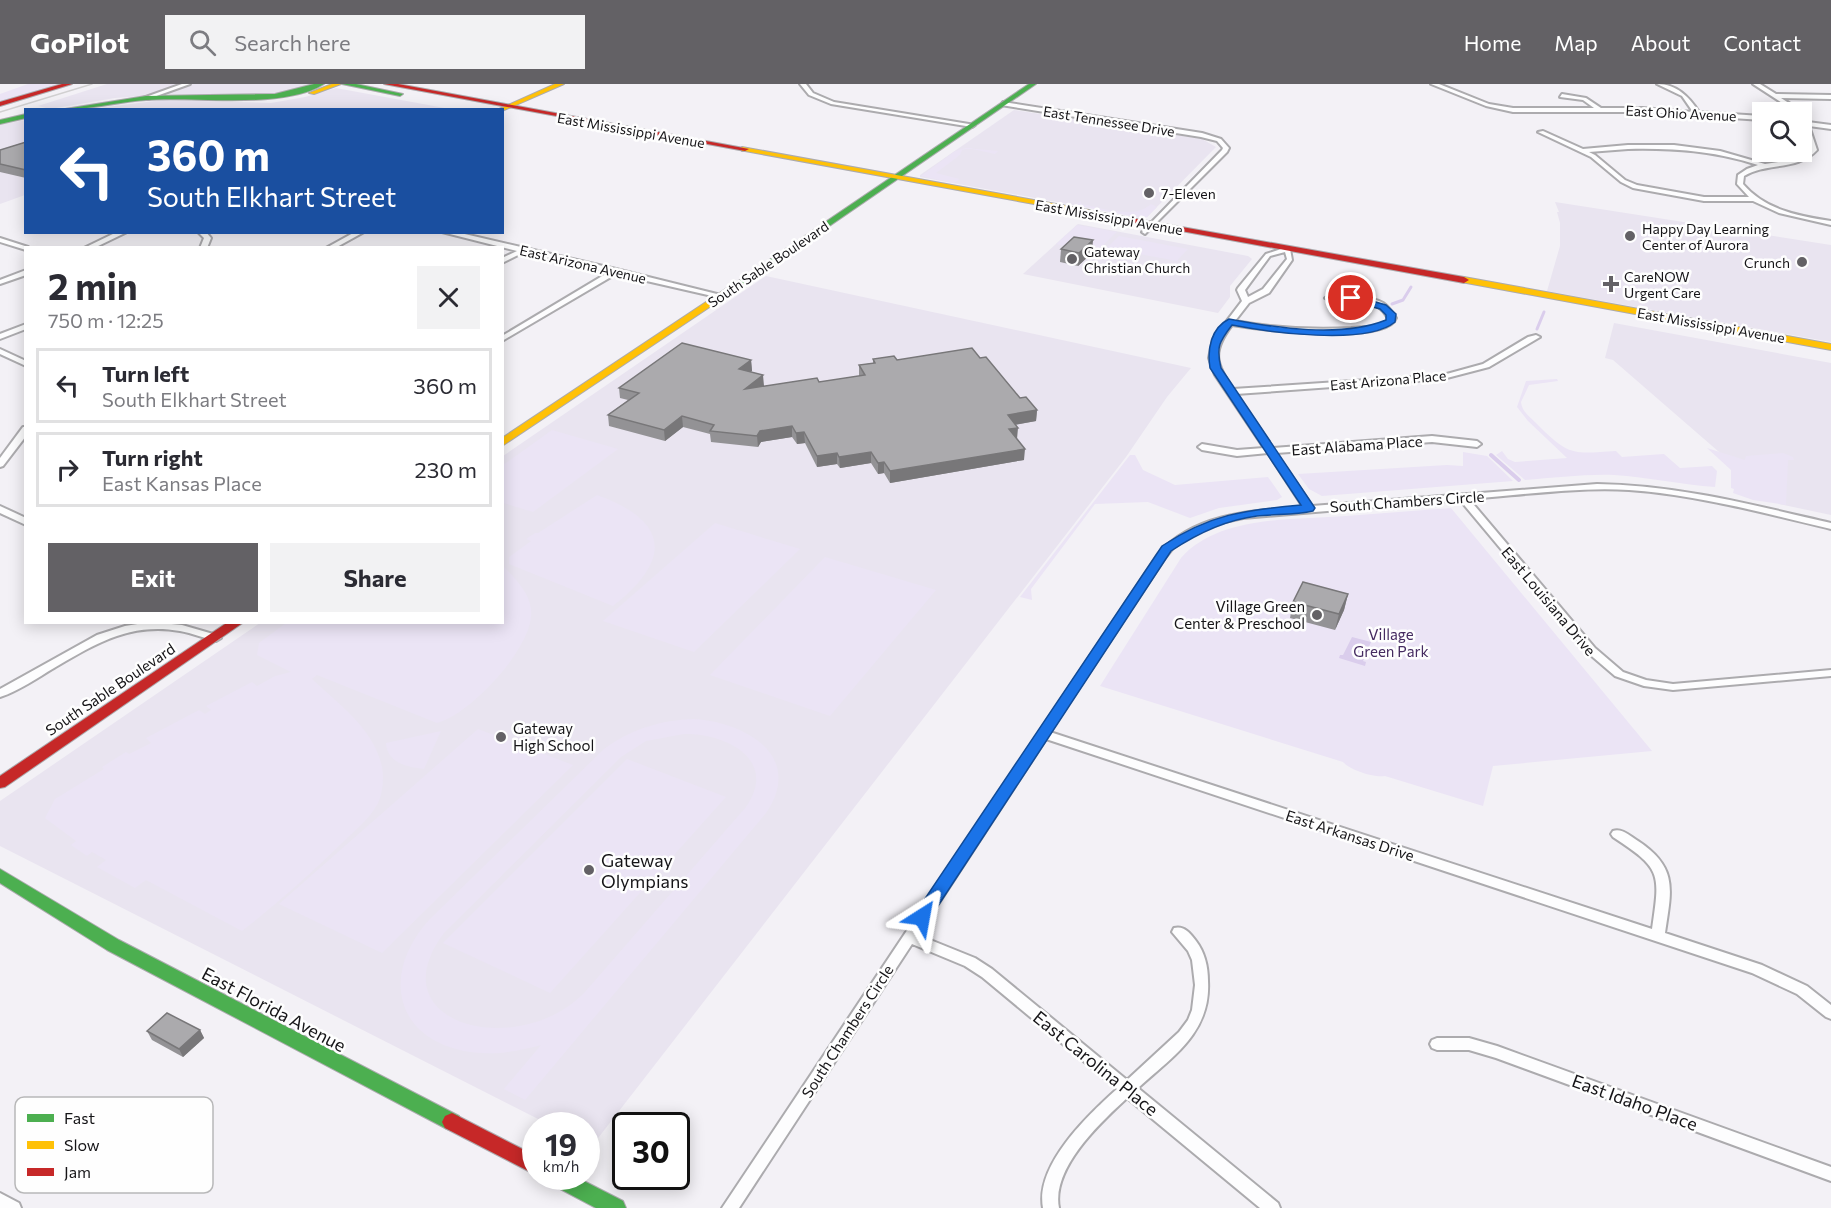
<!DOCTYPE html>
<html lang="en">
<head>
<meta charset="utf-8">
<style>
	body { margin:0; font-family:Commissioner,sans-serif; background:#f2f2f3; color:#2b2b33; height:100vh; display:flex; flex-direction:column; font-size:22px; white-space:nowrap }
	* { box-sizing:border-box; margin:0 }
	p { font-size:20px; color:#7c7c81 }
	.icon { flex:none; width:33px; height:33px; fill:none; stroke:currentColor; stroke-width:2; stroke-linecap:round; stroke-linejoin:round }
	.map { position:relative; flex:1; overflow:hidden }
	.sheet { position:absolute; left:24px; top:162px; width:480px; height:378px; display:flex; flex-direction:column; background:#fff; border-radius:0px; box-shadow:0 3px 15px #0003 }
	.sheet>* { flex:none }
	.guide { position:absolute; left:24px; top:24px; width:480px; height:126px; border-radius:0px; box-shadow:0 3px 15px #0003; background:#1a4fa0; color:#fff; overflow:hidden }
	.controls { position:absolute; left:1752px; top:18px; display:grid; gap:12px }
	.controls a { display:grid; place-items:center; width:60px; height:60px; border-radius:0px; background:#fff; box-shadow:0 3px 15px #0003; font-size:30px }
	.speed { position:absolute; left:522px; top:1028px; display:flex; gap:12px; font-size:30px; font-weight:700; text-align:center }
	.speed>* { display:grid; place-content:center; width:78px; height:78px; border-radius:50%; background:#fff; box-shadow:0 3px 15px #0003; line-height:1 }
	.speed small { font-size:15px; font-weight:400 }
	.speed .limit { border:3px solid #111; border-radius:9px; background:#fff; color:#111 }
	.pin { position:absolute; display:grid; place-items:center; width:51px; height:51px; color:#fff; margin:-26px; border:3px solid #fff; border-radius:50%; box-shadow:0 2px 6px #0007 }
	.me { position:absolute; width:66px; margin:-33px; rotate:34deg; stroke-linejoin:round; filter:drop-shadow(0 0 4px #0008) }
	.turn { display:flex; align-items:center; gap:21px; height:126px; padding:0 24px; font-size:27px }
	.turn .icon { width:78px; height:78px; stroke-width:2.5 }
	.turn b { display:block; font-size:42px; line-height:51px }
	.round { display:grid; place-items:center; flex:none; width:63px; height:63px; border-radius:0px; background:#f2f2f3 }
	.head { display:flex; align-items:center; justify-content:space-between; height:102px; padding:0 24px }
	h1 { font-size:36px; font-weight:700; line-height:45px }
	.button { display:flex; gap:12px; margin-top:auto; padding:12px 24px }
	.button a { flex:1; height:69px; border-radius:0px; background:#636165; color:#fff; font-size:24px; font-weight:700; line-height:69px; text-align:center }
	.button a+a { background:#f2f2f3; color:#2b2b33 }
	ul { padding:0; list-style:none }
	li { display:flex; align-items:center; gap:18px; height:75px; margin:0 12px 9px; padding:0 12px; border:3px solid #e1e1e2; border-radius:0px }
	li div { flex:1 }
	li b { display:block; font-size:22px }
	li em { font-style:normal }
	header { display:flex; align-items:center; gap:36px; box-sizing:border-box; height:84px; padding:0 30px; background:#636165; color:#fff }
	header strong { font-size:28px }
	nav { display:flex; gap:33px; margin-inline-start:auto; font-size:21px }
	.search { width:420px; height:54px; background:#f2f2f3; display:flex; align-items:center; gap:15px; box-sizing:border-box; padding:0 21px; border-radius:0px; color:#7c7c81; font-size:22px }
	.map>svg:first-child { display:block }
</style>
</head>
<body>
<header>
<strong>GoPilot</strong>
<div class="search"><svg class="icon" aria-label="search" viewBox="0 0 24 24"><circle cx="10" cy="10" r="6"/><path d="M15 15l6 6"/></svg>Search here</div>
<nav><a>Home</a><a>Map</a><a>About</a><a>Contact</a></nav>
</header>
<div class="map">
<svg width="1831" height="1124" viewBox="0 0 1831 1124">
	<rect width="100%" height="100%" fill="#f3f1f6"/>
	<g fill="#e9e4f0">
		<path d="M107,0H313L283,10L251,12L167,10L115,14L50,25L38,22Z"/>
		<path d="M336,4L450,25L82,26L163,16L271,19L305,13Z"/>
		<path d="M1014,26L1202,55L1216,63L1147,133L1144,134L920,93V91Z"/>
		<path d="M25,36V111L0,120V41Z"/>
		<path d="M1555,118L1831,161V258L1547,207L1560,162V139L1557,128H1559Z"/>
		<path d="M1078,140L1248,172L1252,175L1230,202V213L1218,229L1023,190Z"/>
		<path d="M766,192L1191,284L1167,313L1126,373L595,1058L587,1054L586,1041H561L551,1036L548,1040L0,762V717L260,539L502,538L503,372Z"/>
		<path d="M1614,239L1831,279V431L1779,420L1613,276L1605,274Z"/>
	</g>
	<g fill="#ebe4f5" fill-rule="evenodd">
		<path d="M28,0H61L0,18V10Z"/>
		<path d="M966,64L998,67L995,70L968,64L962,66L960,71L936,89L960,95L954,99L921,92L955,67Z"/>
		<path d="M1081,117V120C1103,124 1134,136 1151,120L1157,123L1147,133L1140,134L1075,121Z"/>
		<path d="M1077,141L1117,148L1096,168L1056,160Z"/>
		<path d="M1119,152L1188,165L1177,177L1107,164Z"/>
		<path d="M1557,295L1558,297L1529,301L1521,318C1522,328 1530,333 1537,340C1569,372 1572,370 1616,367L1622,373L1664,370L1680,384L1712,382L1717,387L1715,403C1682,401 1648,393 1614,391C1584,390 1554,394 1525,396L1496,371L1502,367L1508,375L1515,378L1567,374L1528,337L1517,323L1526,297Z"/>
		<path d="M552,346L618,365L533,428L503,419V381Z"/>
		<path d="M1707,364L1745,376L1746,372L1783,369L1793,373L1794,376H1788L1786,421L1753,416L1733,409L1734,405L1731,404V386Z"/>
		<path d="M1463,368L1487,372L1513,397L1322,412L1309,405L1298,390L1447,381L1463,382Z"/>
		<path d="M1130,371H1135L1143,386L1175,401L1268,393L1282,413L1277,416L1219,424L1190,434L1148,418L1095,420L1031,505L1032,516L1020,513Z"/>
		<path d="M597,411C670,437 672,476 613,522L509,480V473L531,457L526,455L535,449H538Z"/>
		<path d="M1451,424L1652,667L1493,682L1483,722L1385,692C1374,694 1350,686 1343,678L1100,602L1181,474C1219,431 1294,436 1346,432C1381,429 1416,427 1451,424Z"/>
		<path d="M715,439L800,465L694,568L603,537Z"/>
		<path d="M825,473L936,506L830,632L710,591Z"/>
		<path d="M503,482C514,493 529,508 531,525C536,561 470,631 437,639L317,591L312,595C338,620 374,644 382,683C384,694 383,708 378,719C370,735 354,747 342,759C310,790 277,820 242,847L146,796L135,804L97,783L106,776L92,768L87,772L71,761L76,757L45,734L55,715L104,685L102,683L126,668L129,670L151,659L146,654L199,626L205,630L211,626L206,622L252,598L257,602L275,592L291,588L257,571L259,559L286,539L502,538Z"/>
		<path d="M694,635C745,638 805,672 766,729L525,1016L504,1005L541,961C516,968 491,972 464,967C391,952 383,885 430,835L604,665C631,645 661,636 694,635ZM684,650C725,649 779,675 746,723L585,908C519,977 375,941 444,849L621,673L646,657Z"/>
		<path d="M478,645L573,681L382,869L279,820Z"/>
		<path d="M441,647L424,685C407,683 387,679 386,659Z"/>
		<path d="M627,675L726,713L550,909L443,859Z"/>
	</g>
	<path fill="#dacdec" d="M1352,553L1371,558L1363,577L1366,578L1365,582L1339,574L1340,571H1343Z"/>
	<g fill="none" stroke-linecap="round" stroke-linejoin="round">
		<g stroke="#dacdec" stroke-width="3">
			<path d="M1392,220L1403,216L1411,203"/>
			<path d="M1537,245L1544,228"/>
		</g>
		<path stroke="#dacdec" stroke-width="4" d="M1491,371L1519,396"/>
		<defs>
			<g id="street">
				<path d="M182,0H190L148,15L143,14Z"/>
				<path d="M800,0H806L813,9L834,18L975,41L972,43L831,20L809,11Z"/>
				<path d="M1431,0H1439L1489,20L1513,24H1594L1583,16L1560,13L1562,10L1586,14L1601,24H1642L1693,28L1682,12L1657,0C1677,0 1689,13 1699,28L1762,32V36L1642,28H1513L1486,22Z"/>
				<path d="M1753,0H1760L1776,10L1831,11V15L1781,14L1806,30L1808,38L1831,41V45L1809,42L1817,66C1798,87 1767,78 1744,92L1743,100C1765,126 1799,132 1831,137V141L1779,129L1753,117H1704L1633,104L1621,98L1591,73L1538,48L1543,47L1583,65L1628,61H1674L1720,67L1765,80L1797,75L1805,71L1811,66L1803,41H1802V28H1796ZM1628,65C1673,64 1715,67 1758,81L1747,85L1738,91L1737,100L1749,113H1704L1637,101L1625,96L1595,71L1589,68Z"/>
				<path d="M1003,18L1202,49L1221,55L1229,64L1227,68L1145,150L1142,148L1143,147L1222,66L1223,64L1217,57L1201,53L1001,21Z"/>
				<path d="M117,148H127L94,164H84Z"/>
				<path d="M198,148H206L211,154L207,164H200L204,154Z"/>
				<path d="M355,148H364L335,164H326Z"/>
				<path d="M442,148H456L616,185L725,212L721,214L616,190L502,257V252L609,188L524,168L502,179V174L517,167Z"/>
				<path d="M0,154L28,163L29,164H26V166L0,158Z"/>
				<path d="M1287,163L1290,165L1292,176L1269,209L1249,219L1235,237C1274,244 1312,246 1351,244C1364,243 1376,244 1388,237V234C1377,213 1350,215 1329,216L1325,214C1338,208 1371,212 1383,219C1389,223 1392,228 1396,234C1387,262 1257,245 1232,241C1212,267 1215,279 1233,305L1443,291L1483,280L1528,253L1536,251L1540,253L1489,283L1443,295L1236,310L1273,364L1432,352L1477,357L1481,360L1477,363L1432,358L1276,369L1312,422L1597,400C1677,401 1753,421 1831,439V445C1764,429 1698,411 1629,406C1576,403 1522,411 1469,415L1595,564L1623,588L1646,596L1673,600L1831,586V592L1673,606L1644,602L1615,592L1587,568L1460,416L1243,434L1220,439L1195,449L1173,464L1165,474L1050,648L1652,845C1660,789 1662,785 1613,753L1611,750L1613,747C1622,744 1630,752 1638,757C1679,784 1671,807 1665,849L1762,881L1807,902L1831,921V935L1826,933L1797,910L1752,889L1046,655L918,851L975,874L992,885L1127,996L1179,948L1188,936L1192,926L1195,901L1192,876L1188,867L1172,848L1174,844C1184,841 1191,850 1196,857C1205,869 1208,883 1208,897C1211,949 1172,973 1138,1004L1278,1119L1280,1124H1260L1127,1014C1101,1038 1051,1084 1059,1124H1043C1035,1081 1088,1031 1117,1005L982,893L965,882L912,860L739,1124H722L1158,470C1195,429 1251,427 1303,423L1268,369L1237,372L1202,366L1198,363L1202,360L1237,366L1264,364L1215,291L1209,274L1213,255L1242,217L1237,206L1238,204L1266,170ZM1285,168L1287,175L1263,205L1248,213L1245,206L1270,172Z"/>
				<path d="M26,186V191L0,200V196Z"/>
				<path d="M26,240V245L0,255V250Z"/>
				<path d="M0,265L26,277V282L0,270Z"/>
				<path d="M23,343H26V352L3,382L0,383V374Z"/>
				<path d="M0,422L26,434V441L0,429Z"/>
				<path d="M150,538L182,541L220,552L221,554L216,557C204,554 192,549 180,547C130,538 95,560 54,584C37,594 19,607 0,613V605L97,551L125,542Z"/>
				<path d="M1437,954H1469L1497,962L1831,1083V1097L1496,974L1469,966H1437L1432,964L1430,960L1432,956Z"/>
				<path d="M0,1109L19,1119L21,1124H0Z"/>
			</g>
			<g id="fast">
				<path d="M314,0H324C283,26 195,12 146,16C117,18 89,26 59,26L146,12L275,10Z"/>
				<path d="M342,0H356L403,10L400,12Z"/>
				<path d="M1029,0H1036L742,202L734,200Z"/>
				<path d="M26,30V34L0,40V36Z"/>
				<path d="M0,785L119,856L459,1032L462,1038L459,1044L452,1047L445,1044L107,866L0,799Z"/>
				<path d="M544,1092H574L623,1117L626,1124H596L547,1098Z"/>
			</g>
			<g id="slow">
				<path d="M332,0H341L314,10L309,9Z"/>
				<path d="M555,0H564L502,27V26H497Z"/>
				<path d="M742,63L1089,126L1093,128L1089,130L745,67H742Z"/>
				<path d="M1464,193L1831,260V266L1461,198V194Z"/>
				<path d="M736,198L744,200L502,362V354Z"/>
			</g>
			<g id="jam">
				<path d="M62,0H72L0,22V18Z"/>
				<path d="M384,0H398L749,65L745,67Z"/>
				<path d="M1086,126L1464,193L1469,196L1464,199L1089,130L1085,128Z"/>
				<path d="M228,538H244L5,703L0,704V692Z"/>
				<path d="M452,1029L536,1072V1091L445,1044L442,1038L445,1032Z"/>
			</g>
		</defs>
		<use href="#street" stroke="#acabae" stroke-width="4"/>
		<use href="#fast" stroke="#acabae" stroke-width="2"/>
		<use href="#slow" stroke="#acabae" stroke-width="2"/>
		<use href="#jam" stroke="#acabae" stroke-width="2"/>
		<use href="#street" fill="#fdfdfe" fill-rule="evenodd"/>
		<use href="#fast" fill="#4caf50" fill-rule="evenodd"/>
		<use href="#slow" fill="#ffc107" fill-rule="evenodd"/>
		<use href="#jam" fill="#c62828" fill-rule="evenodd"/>
		<path stroke="#d1d0d1" stroke-width="1.5" d="M0,28L92,0"/>
	</g>
	<g fill="#939295">
		<path d="M26,58V94L0,88V66Z"/>
		<path d="M1061,165L1092,169L1078,182L1060,178Z"/>
		<path d="M980,274L1020,314L1037,326L1036,337L1015,341L1017,355L1024,376L890,399L884,389L878,390L871,379L840,384L837,380L817,383L805,359L797,360L792,353L761,358L758,363L711,358L710,350L683,343L665,357L609,342L608,331L628,316L620,314L619,304L751,276L752,287L750,288L764,302L819,298L859,292V281L873,279V275L897,276Z"/>
		<path d="M1348,510L1344,526L1335,546L1290,534L1293,518Z"/>
		<path d="M200,946L204,954L183,973L152,956L147,947Z"/>
	</g>
	<g fill="#787779">
		<path d="M1093,156L1092,169L1078,182L1079,169Z"/>
		<path d="M751,276L752,287L740,296L739,285Z"/>
		<path d="M763,291L764,302L745,305Z"/>
		<path d="M1037,326L1036,337L1007,342L1008,331Z"/>
		<path d="M682,332L683,343L665,357L664,346Z"/>
		<path d="M792,342V353L761,358L758,363L757,352L760,347Z"/>
		<path d="M1018,344L1017,355L1009,345Z"/>
		<path d="M804,348L805,359L797,360L796,349Z"/>
		<path d="M1025,365L1024,376L890,399V387Z"/>
		<path d="M871,368V379L840,384L839,373Z"/>
		<path d="M837,369V380L817,383V372Z"/>
		<path d="M884,378V389L878,390V379Z"/>
		<path d="M1348,510L1344,526L1335,546L1339,530Z"/>
		<path d="M200,946L204,954L183,973L179,965Z"/>
	</g>
	<g fill="#abaaad" stroke="#787779" stroke-width="1.5">
		<path d="M26,58V86L0,80V66Z"/>
		<path d="M1074,153L1093,156L1079,169L1061,165Z"/>
		<path d="M682,259L751,276L739,285L763,291L745,305L817,294L819,298L865,291L859,281L875,279L873,275L894,272L897,276L972,264L980,274L986,273L1020,314L1026,313L1037,326L1008,331L1018,344L1009,345L1025,365L890,387L884,378L878,379L871,368L839,373L837,369L817,372L804,348L796,349L792,342L760,347L757,352L710,347L714,341L682,332L664,346L608,331L639,309L619,304Z"/>
		<path d="M1303,498L1348,510L1339,530L1293,518Z"/>
		<path d="M167,929L200,946L179,965L147,947Z"/>
	</g>
	<path fill="#1a73e8" stroke="#114b97" stroke-width="1.5" d="M1351,211L1386,221L1396,230L1395,238C1366,262 1268,248 1232,241C1219,258 1216,263 1221,284L1315,424L1313,427C1295,431 1275,430 1257,432C1225,436 1198,449 1171,467L928,837L922,839L916,837L914,833L916,828L1162,462C1210,430 1245,426 1301,421L1210,284C1207,265 1211,244 1229,235C1276,244 1341,254 1386,236V231L1380,225L1348,216L1347,214Z"/>
	<g fill="#636165" stroke="#fefefe" stroke-width="2">
		<circle cx="1149" cy="109" r="6"/>
		<circle cx="1630" cy="152" r="6"/>
		<circle cx="1072" cy="175" r="6"/>
		<circle cx="1802" cy="178" r="6"/>
		<path d="M1608 191h6v6h6v6h-6v6h-6v-6h-6v-6h6z"/>
		<circle cx="1317" cy="531" r="6"/>
		<circle cx="501" cy="653" r="6"/>
		<circle cx="589" cy="786" r="6"/>
	</g>
	<g text-anchor="middle" dominant-baseline="central" stroke-width="5" stroke-linejoin="round" paint-order="stroke">
		<g font-size="14" fill="#151417" stroke="#fefefe">
			<text transform="translate(1681 29) rotate(3)">East Ohio Avenue</text>
			<text transform="translate(1109 37) rotate(9)">East Tennessee Drive</text>
			<text transform="translate(631 46) rotate(10)">East Mississippi Avenue</text>
			<text transform="translate(1109 133) rotate(10)">East Mississippi Avenue</text>
			<text transform="translate(583 180) rotate(13)">East Arizona Avenue</text>
			<text transform="translate(768 180) rotate(-34)">South Sable Boulevard</text>
			<text transform="translate(1711 241) rotate(10)">East Mississippi Avenue</text>
			<text transform="translate(1388 296) rotate(-5)">East Arizona Place</text>
		</g>
		<g font-size="14" fill="#151417" stroke="#fefefe" text-anchor="start">
			<text x="1161" y="109">7-Eleven</text>
			<text x="1642" y="144">Happy Day Learning<tspan x="1642" dy="16">Center of Aurora</tspan></text>
			<text x="1084" y="167">Gateway<tspan x="1084" dy="16">Christian Church</tspan></text>
			<text x="1790" y="178" text-anchor="end">Crunch</text>
			<text x="1624" y="192">CareNOW<tspan x="1624" dy="16">Urgent Care</tspan></text>
		</g>
		<g font-size="15" fill="#151417" stroke="#fefefe">
			<text transform="translate(1357 361) rotate(-4)">East Alabama Place</text>
			<text transform="translate(1407 417) rotate(-4)">South Chambers Circle</text>
			<text transform="translate(1549 517) rotate(50)">East Louisiana Drive</text>
			<text transform="translate(110 605) rotate(-34)">South Sable Boulevard</text>
			<text transform="translate(1350 751) rotate(18)">East Arkansas Drive</text>
			<text transform="translate(847 947) rotate(-57)">South Chambers Circle</text>
		</g>
		<g font-size="15" fill="#151417" stroke="#fefefe" text-anchor="end">
			<text x="1305" y="522">Village Green<tspan x="1305" dy="17">Center &amp; Preschool</tspan></text>
			<text x="513" y="644" text-anchor="start">Gateway<tspan x="513" dy="17">High School</tspan></text>
		</g>
		<g font-size="15" fill="#452b60" stroke="#fefefe">
			<text x="1391" y="550">Village<tspan x="1391" dy="17">Green Park</tspan></text>
		</g>
		<g font-size="18" fill="#151417" stroke="#fefefe" text-anchor="start">
			<text x="601" y="776">Gateway<tspan x="601" dy="21">Olympians</tspan></text>
		</g>
		<g font-size="18" fill="#151417" stroke="#fefefe">
			<text transform="translate(274 925) rotate(28)">East Florida Avenue</text>
			<text transform="translate(1096 979) rotate(39)">East Carolina Place</text>
			<text transform="translate(1635 1018) rotate(20)">East Idaho Place</text>
		</g>
	</g>
	<rect x="15" y="1013" width="198" height="96" rx="9" fill="#fefefe" stroke="#b8b8b9" stroke-width="1.5"/>
	<rect x="27" y="1030" width="27" height="8" fill="#4caf50"/>
	<rect x="27" y="1057" width="27" height="8" fill="#ffc107"/>
	<rect x="27" y="1084" width="27" height="8" fill="#c62828"/>
	<g font-size="16" fill="#151417">
		<text x="64" y="1040">Fast</text>
		<text x="64" y="1067">Slow</text>
		<text x="64" y="1094">Jam</text>
	</g>
</svg>
<div class="controls">
<a><svg class="icon" aria-label="search" viewBox="0 0 24 24"><circle cx="10" cy="10" r="6"/><path d="M15 15l6 6"/></svg></a>
</div>
<div class="speed"><div>19<small>km/h</small></div><div class="limit">30</div></div>
<div class="pin" style="left:1351px;top:214px;background:#d93025"><svg class="icon" aria-label="arrive" viewBox="0 0 24 24"><path d="M6 21V4h12l-3 4 3 4H6"/></svg></div>
<svg class="me" style="left:922px;top:833px" viewBox="-20 -20 40 40"><path d="M0-17L14 15 0 8-14 15z" fill="#1a73e8" stroke="#fff" stroke-width="4"/></svg>
<div class="guide">
<div class="turn"><svg class="icon" aria-label="left" viewBox="0 0 24 24"><path d="M17 20v-9H6M10 6l-5 5 5 5"/></svg><div><b>360 m</b>South Elkhart Street</div></div>
</div>
<section class="sheet">
<div class="head"><div><h1>2 min</h1><p>750 m · 12:25</p></div><a class="round"><svg class="icon" aria-label="close" viewBox="0 0 24 24"><path d="M6 6l12 12M18 6L6 18"/></svg></a></div>
<ul>
<li><svg class="icon" aria-label="left" viewBox="0 0 24 24"><path d="M17 20v-9H6M10 6l-5 5 5 5"/></svg><div><b>Turn left</b><p>South Elkhart Street</p></div><em>360 m</em></li>
<li><svg class="icon" aria-label="right" viewBox="0 0 24 24"><path d="M7 20v-9h11M14 6l5 5-5 5"/></svg><div><b>Turn right</b><p>East Kansas Place</p></div><em>230 m</em></li>
</ul>
<div class="button"><a>Exit</a><a>Share</a></div>
</section>
</div>
</body>
</html>
